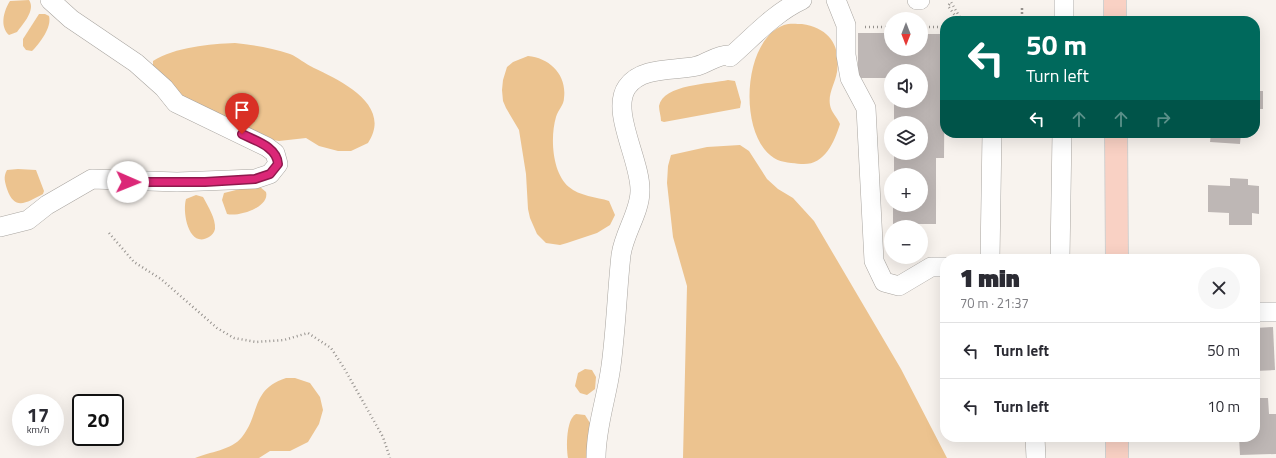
<!DOCTYPE html>
<html lang="en">
<head>
<meta charset="utf-8">
<style>
	body { margin:0; font-family:"Titillium Web",sans-serif; background:#f7f7f7; color:#2b2b33; height:100vh; display:flex; flex-direction:column; font-size:15px; white-space:nowrap }
	* { box-sizing:border-box; margin:0 }
	p { font-size:13px; color:#7c7c81 }
	.icon { flex:none; width:22px; height:22px; fill:none; stroke:currentColor; stroke-width:2; stroke-linecap:round; stroke-linejoin:round }
	.map { position:relative; flex:1; overflow:hidden }
	.panel { position:absolute; left:940px; top:254px; width:320px; height:188px; display:flex; flex-direction:column; background:#fff; border-radius:16px; box-shadow:0 4px 16px #0002 }
	.panel>* { flex:none }
	.banner { position:absolute; left:940px; top:16px; width:320px; height:122px; border-radius:16px; box-shadow:0 4px 16px #0002; background:#00695c; color:#fff; overflow:hidden }
	.needle { width:26px; rotate:180deg }
	.fabs { position:absolute; left:884px; top:12px; display:grid; gap:8px }
	.fabs a { display:grid; place-items:center; width:44px; height:44px; border-radius:50%; background:#fff; box-shadow:0 4px 16px #0002; font-size:20px }
	.speed { position:absolute; left:12px; top:394px; display:flex; gap:8px; font-size:20px; font-weight:700; text-align:center }
	.speed>* { display:grid; place-content:center; width:52px; height:52px; border-radius:50%; background:#fff; box-shadow:0 4px 16px #0002; line-height:1 }
	.speed small { font-size:10px; font-weight:400 }
	.speed .limit { border:2px solid #111; border-radius:6px; background:#fff; color:#111 }
	.pin { position:absolute; display:grid; place-items:center; width:34px; height:34px; color:#fff; margin:-41px -17px; border-radius:50% 50% 50% 0; rotate:-45deg; box-shadow:0 0 4px #0007 }
	.pin .icon { rotate:45deg }
	.me { position:absolute; width:44px; margin:-22px; rotate:91deg; stroke-linejoin:round; filter:drop-shadow(0 0 3px #0008) }
	.turn { display:flex; align-items:center; gap:14px; height:84px; padding:0 20px; font-size:18px }
	.turn .icon { width:52px; height:52px; stroke-width:2.5 }
	.turn b { display:block; font-size:28px; line-height:34px }
	.lanes { display:flex; align-items:center; height:38px; padding:0 20px; background:#0003; justify-content:center; gap:20px; direction:ltr }
	.lanes .off { opacity:.35 }
	.round { display:grid; place-items:center; flex:none; width:42px; height:42px; border-radius:21px; background:#f7f7f7 }
	.overview { display:flex; align-items:center; justify-content:space-between; height:68px; padding:0 20px }
	h1 { font-size:24px; font-weight:800; line-height:30px }
	ul { padding:0; list-style:none }
	li { display:flex; align-items:center; gap:12px; height:56px; padding:0 20px; border-top:1px solid #e1e1e2 }
	li div { flex:1 }
	li b { display:block; font-size:15px }
	li em { font-style:normal }
	.map>svg:first-child { display:block }
</style>
</head>
<body>
<div class="map">
<svg width="1276" height="458" viewBox="0 0 1276 458">
	<rect width="100%" height="100%" fill="#f8f3ee"/>
	<g fill="#ecc38f">
		<path d="M29,0C36,10 23,24 17,32L9,35C0,27 3,12 10,1Z"/>
		<path d="M39,14H45L49,16C52,27 40,43 32,51L26,50L23,46V39Z"/>
		<path d="M802,24C829,28 841,45 837,72C835,84 828,93 830,105C831,112 837,117 840,124C834,143 824,166 801,164C793,163 782,163 774,158C738,136 742,40 784,25C789,23 797,24 802,24Z"/>
		<path d="M235,43C253,45 272,48 290,54C298,57 305,64 314,68C341,81 393,105 368,143L351,151H338L319,146L306,138L279,141L263,138L193,107L153,68V61C175,47 210,44 235,43Z"/>
		<path d="M528,56C550,58 567,75 564,98C564,105 558,110 556,117C550,137 552,173 569,187C579,196 597,197 609,201L615,215L610,225L597,233L567,243L560,245L546,243L537,234L530,218L528,209L526,174L519,130L506,108L503,101L502,90L503,80L507,67L513,62Z"/>
		<path d="M728,80L735,81L741,102L740,108L664,122L661,121C661,116 659,111 659,106C663,84 711,84 728,80Z"/>
		<path d="M740,145L749,151L767,179L778,189L793,198L814,221L901,369L947,458H683L687,286L673,237L667,183L668,166L671,155L707,147Z"/>
		<path d="M18,169L36,170L44,191L43,194C27,202 15,212 7,189C5,182 3,177 7,170Z"/>
		<path d="M252,186H259L266,192C270,207 239,217 227,214L222,200L224,193Z"/>
		<path d="M196,195L203,197C208,206 216,219 215,229C214,233 212,235 209,237C189,249 182,213 186,199Z"/>
		<path d="M585,369L592,370L596,377L595,389L587,395L580,393L575,386L578,373Z"/>
		<path d="M286,378H295L310,383L320,397L323,410L319,424L308,442L290,451H270L259,458H195C209,452 232,450 242,437C260,415 251,389 286,378Z"/>
		<path d="M576,414L585,415L590,423L588,458H568C566,448 566,419 576,414Z"/>
	</g>
	<g fill="#beb7b5">
		<path d="M858,33H891V49H921V34H945L944,158H936V224H893V205H921V175H894V153H921V123H894V101H921V71H891V78H858Z"/>
		<rect x="1255" y="91" width="8" height="18"/>
		<path d="M1211,133H1241L1240,144L1210,142Z"/>
		<path d="M1230,178L1248,179V185L1259,186V214L1252,213V225H1229V213L1208,212V185L1230,186Z"/>
		<path d="M1273,327L1275,370L1255,371V328Z"/>
		<path d="M1255,398H1268L1269,414H1276V454L1240,455L1239,437H1255Z"/>
	</g>
	<g fill="none" stroke-linecap="round" stroke-linejoin="round">
		<defs>
			<g id="minor">
				<path d="M836,0L846,25V55L850,78L866,108L874,261L884,282L899,286L931,267H945"/>
				<path d="M917,0H920"/>
				<path d="M1064,21V0"/>
				<path d="M0,227L28,220L47,205L92,179L177,182L255,179L270,174L278,164L275,153L267,147L176,103L164,88L136,63L71,19L50,0"/>
				<path d="M990,259L992,133"/>
				<path d="M1060,259L1062,133"/>
				<path d="M1255,312H1276"/>
				<path d="M1035,437L1036,458"/>
				<path d="M596,458C596,426 607,397 611,366C616,329 617,292 621,255C624,233 640,212 640,191C641,161 610,111 627,87C641,66 676,71 697,66C708,63 717,55 728,55L730,57C753,37 774,13 802,0"/>
			</g>
			<g id="major">
				<path d="M1115,0V21"/>
				<path d="M1116,133L1117,259"/>
				<path d="M1117,437V458"/>
			</g>
		</defs>
		<use href="#minor" stroke="#a9a5a0" stroke-width="20"/>
		<use href="#major" stroke="#d1d1d0" stroke-width="24"/>
		<g stroke="#96928e" stroke-width="2.5" stroke-dasharray="1 3" stroke-linecap="butt">
			<path d="M959,21L948,6L951,2L962,21"/>
			<path d="M1022,21V7V21"/>
			<path d="M865,27H891"/>
			<path d="M921,27H945"/>
			<path d="M109,233L134,262L161,279L217,328L234,338L256,342L284,340L308,333L331,348L344,368L383,437L390,458"/>
		</g>
		<use href="#minor" stroke="#fff" stroke-width="19"/>
		<use href="#major" stroke="#f9d1c4" stroke-width="22"/>
	</g>
	<g fill="none" stroke-linecap="round" stroke-linejoin="round">
		<defs>
			<path id="route" d="M128,182H205L255,179L270,174L278,164C277,147 256,141 242,134"/>
		</defs>
		<use href="#route" stroke="#8e194d" stroke-width="10"/>
		<use href="#route" stroke="#db2777" stroke-width="7"/>
	</g>
</svg>
<div class="fabs">
<a><svg class="needle" viewBox="-14 -14 28 28"><path d="M0-13l5 13h-10z" fill="#e53935"/><path d="M0 13l5-13h-10z" fill="#7c7c81"/></svg></a>
<a><svg class="icon" aria-label="sound" viewBox="0 0 24 24"><path d="M4 9h4l5-4v14l-5-4H4zM17 9q2 3 0 6"/></svg></a>
<a><svg class="icon" aria-label="layers" viewBox="0 0 24 24"><path d="M12 4l9 5-9 5-9-5zM3 14l9 5 9-5"/></svg></a>
<a>+</a>
<a>−</a>
</div>
<div class="speed"><div>17<small>km/h</small></div><div class="limit">20</div></div>
<div class="pin" style="left:242px;top:134px;background:#d93025"><svg class="icon" aria-label="arrive" viewBox="0 0 24 24"><path d="M6 21V4h12l-3 4 3 4H6"/></svg></div>
<svg class="me" style="left:128px;top:182px" viewBox="-20 -20 40 40"><circle r="19" fill="#fff"/><path d="M0-13L10 11 0 6-10 11z" fill="#db2777"/></svg>
<div class="banner">
<div class="turn"><svg class="icon" aria-label="left" viewBox="0 0 24 24"><path d="M17 20v-9H6M10 6l-5 5 5 5"/></svg><div><b>50 m</b>Turn left</div></div>
<div class="lanes"><svg class="icon" aria-label="left" viewBox="0 0 24 24"><path d="M17 20v-9H6M10 6l-5 5 5 5"/></svg><svg class="icon off" aria-label="ahead" viewBox="0 0 24 24"><path d="M12 20V5M6 11l6-6 6 6"/></svg><svg class="icon off" aria-label="ahead" viewBox="0 0 24 24"><path d="M12 20V5M6 11l6-6 6 6"/></svg><svg class="icon off" aria-label="right" viewBox="0 0 24 24"><path d="M7 20v-9h11M14 6l5 5-5 5"/></svg></div>
</div>
<section class="panel">
<div class="overview"><div><h1>1 min</h1><p>70 m · 21:37</p></div><a class="round"><svg class="icon" aria-label="close" viewBox="0 0 24 24"><path d="M6 6l12 12M18 6L6 18"/></svg></a></div>
<ul>
<li><svg class="icon" aria-label="left" viewBox="0 0 24 24"><path d="M17 20v-9H6M10 6l-5 5 5 5"/></svg><div><b>Turn left</b></div><em>50 m</em></li>
<li><svg class="icon" aria-label="left" viewBox="0 0 24 24"><path d="M17 20v-9H6M10 6l-5 5 5 5"/></svg><div><b>Turn left</b></div><em>10 m</em></li>
</ul>
</section>
</div>
</body>
</html>
